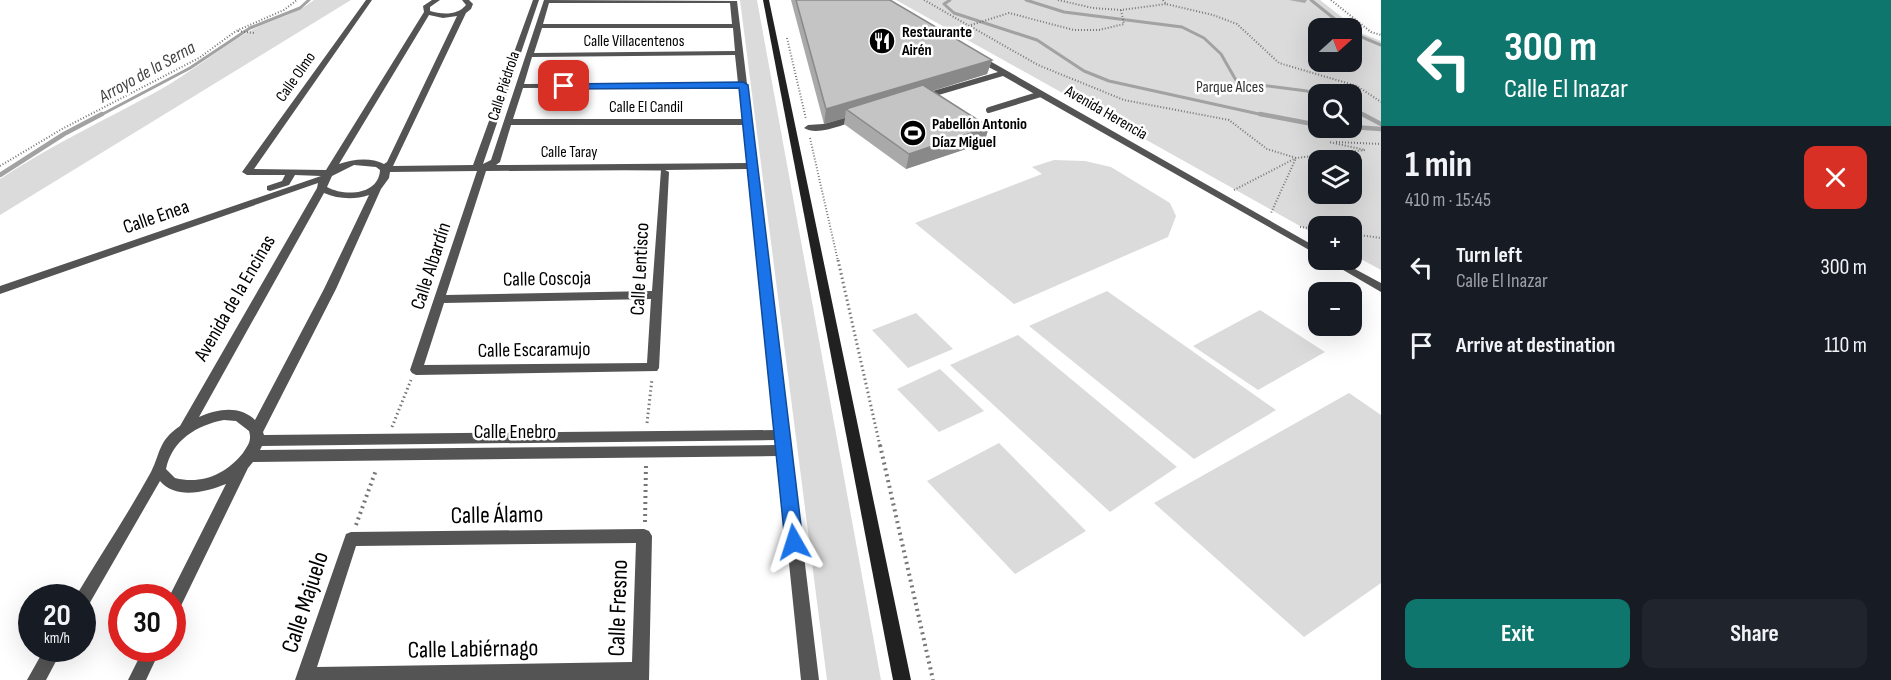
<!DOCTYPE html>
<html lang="en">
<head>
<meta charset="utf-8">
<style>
	body { margin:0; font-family:"Sofia Sans Condensed",sans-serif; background:#20242c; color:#f1f3f6; height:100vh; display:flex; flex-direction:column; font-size:22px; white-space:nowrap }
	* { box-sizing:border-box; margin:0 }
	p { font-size:20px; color:#9ea1a6 }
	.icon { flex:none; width:33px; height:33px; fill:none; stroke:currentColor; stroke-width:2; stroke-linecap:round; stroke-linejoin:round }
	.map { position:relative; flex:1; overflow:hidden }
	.panel { display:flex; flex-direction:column; background:#171b24; width:510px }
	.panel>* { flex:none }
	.banner { background:#0f766e; color:#fff; overflow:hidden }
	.needle { width:39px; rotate:69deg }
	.controls { position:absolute; left:1308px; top:18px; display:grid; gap:12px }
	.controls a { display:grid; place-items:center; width:54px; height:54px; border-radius:12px; background:#171b24; box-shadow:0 6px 24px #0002; font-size:30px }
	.speed { position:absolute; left:18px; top:584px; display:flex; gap:12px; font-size:30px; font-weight:700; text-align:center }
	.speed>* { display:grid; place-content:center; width:78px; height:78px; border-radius:50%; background:#171b24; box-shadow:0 6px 24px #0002; line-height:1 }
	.speed small { font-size:15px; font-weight:400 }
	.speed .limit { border:9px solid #d22; background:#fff; color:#111 }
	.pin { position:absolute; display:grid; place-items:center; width:51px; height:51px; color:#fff; margin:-26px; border-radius:12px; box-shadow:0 3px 9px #0006 }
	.me { position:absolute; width:66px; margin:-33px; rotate:354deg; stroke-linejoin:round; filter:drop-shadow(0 0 4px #0008) }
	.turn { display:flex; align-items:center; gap:21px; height:126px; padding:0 24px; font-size:27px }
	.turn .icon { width:78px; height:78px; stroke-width:2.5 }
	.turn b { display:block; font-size:42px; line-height:51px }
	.round { display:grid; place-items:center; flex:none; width:63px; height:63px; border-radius:12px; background:#20242c }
	.overview { display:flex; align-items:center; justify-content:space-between; height:102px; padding:0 24px }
	h1 { font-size:36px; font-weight:700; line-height:45px }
	.cta { display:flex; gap:12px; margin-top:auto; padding:12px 24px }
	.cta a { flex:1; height:69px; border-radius:12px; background:#0f766e; color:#fff; font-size:24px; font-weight:700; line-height:69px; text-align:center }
	.cta a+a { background:#20242c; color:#f1f3f6 }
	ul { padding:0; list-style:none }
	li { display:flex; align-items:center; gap:18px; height:78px; padding:0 24px }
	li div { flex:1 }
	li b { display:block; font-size:22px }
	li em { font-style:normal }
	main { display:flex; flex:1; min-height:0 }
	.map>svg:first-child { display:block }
</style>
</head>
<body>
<main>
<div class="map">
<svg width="1381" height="680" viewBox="0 0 1381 680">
	<rect width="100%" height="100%" fill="#fff"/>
	<g fill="#dbdbdb" fill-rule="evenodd">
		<path d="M314,0H351L0,215V179C50,146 103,121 156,92C189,74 217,50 248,32C270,19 294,16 314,0Z"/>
		<path d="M740,0H757L881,680H827Z"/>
		<path d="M896,0H1320L1363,34L1381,41V270L1352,254V226H1318V236ZM1318,28H1352V62H1318ZM1318,94H1352V128H1318ZM1318,160H1352V194H1318Z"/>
		<path d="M1054,160L1085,161L1111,167L1170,203L1176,216L1168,237L1014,304L915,223L1042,174L1032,167Z"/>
		<path d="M1107,291L1276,410L1194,459L1029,326Z"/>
		<path d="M1260,310L1325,352L1258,390L1193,346Z"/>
		<path d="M916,313L953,349L908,368L872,330Z"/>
		<path d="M1018,335L1177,467L1110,512L950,365Z"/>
		<path d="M940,369L984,411L939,432L897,389Z"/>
		<path d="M1349,393L1381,415V583L1304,637L1154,503Z"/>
		<path d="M999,443L1086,531L1015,574L927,481Z"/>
	</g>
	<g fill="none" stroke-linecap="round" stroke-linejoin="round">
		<g stroke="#a2a2a2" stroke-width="3">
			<path d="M950,0L944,4L954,13L1037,40L1084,71L1109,81L1268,116"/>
			<path d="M1026,0L1064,12L1182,27L1204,38L1221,54L1237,82L1307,91L1318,96"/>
			<path d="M1311,0L1346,28"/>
			<path d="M1352,33L1381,45"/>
			<path d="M1352,109L1365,116"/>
			<path d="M99,116L190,68L250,28L300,8L309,0"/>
		</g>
		<g stroke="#a2a2a2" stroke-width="4.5">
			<path d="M1260,114L1318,125"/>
			<path d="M1362,114L1381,124"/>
			<path d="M1352,127L1381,129"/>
			<path d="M0,175L64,134L102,114"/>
		</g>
		<g stroke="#767676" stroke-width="2" stroke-dasharray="1 2" stroke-linecap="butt">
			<path d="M924,0L1038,65L1124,100L1229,120L1267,149L1296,158L1271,213"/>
			<path d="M1058,0L1093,8L1121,10"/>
			<path d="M1163,0L1166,4L1213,15L1237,24L1279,63L1357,86L1381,102"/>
			<path d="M1331,0L1371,32L1381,35"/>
			<path d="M971,25L1009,13L1074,30H1099L1124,24L1121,10L1166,4"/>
			<path d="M238,31L254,33"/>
			<path d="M787,38L806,119"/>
			<path d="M810,138L838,261"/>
			<path d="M1336,142L1381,144"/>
			<path d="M0,166L62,129L199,58L236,31L284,10L297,0"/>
			<path d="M1234,190L1296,158L1365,150L1329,142"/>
			<path d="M1300,227L1318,229"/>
			<path d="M1352,234L1381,238"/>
		</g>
		<g stroke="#767676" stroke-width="3" stroke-dasharray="1.5 3" stroke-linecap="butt">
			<path d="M838,260L880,446"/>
			<path d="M647,423L652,379"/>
			<path d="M392,427L411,380"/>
		</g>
		<g stroke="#767676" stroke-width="4" stroke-dasharray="2 4" stroke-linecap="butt">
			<path d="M880,445L933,680"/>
			<path d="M645,522L646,465"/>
			<path d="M356,525L376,470"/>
		</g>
		<path stroke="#545454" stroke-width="6" d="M989,110L1041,94"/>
		<g fill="#545454" fill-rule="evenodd">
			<path d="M366,0H372L254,169L326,170L424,12L423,6L432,0H440L430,7V11C443,15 458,15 466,5L462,0H469L473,4L471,9L466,13L393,166L473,165L533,0H539L483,164L491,160L544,0L737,1L819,680H801L778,456L253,462L248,468L178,612L172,615V597H169L226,484C206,492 176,500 160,481L88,606L82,608V597H76V596C101,554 128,514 151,472C161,452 158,441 180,426L317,188L318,183L0,294V286L321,176L295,175L289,185L270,191L267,190V186L282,181L285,175H247L242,172ZM549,3H730L732,24H543ZM429,15L443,18L457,16L387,162L384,164C371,157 353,159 339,164ZM542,28H733L735,51L534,53ZM735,55L738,83L524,84L532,57ZM739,87L742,119H513L523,88ZM511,125H743L747,163L496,165L500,162ZM354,165L376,167L380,170C379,195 345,197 327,187L332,176ZM747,169L775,430L264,435L263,432L336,289L381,189L389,178L390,172L477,171L410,370L412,373L416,375L657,371L659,368L669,172L665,170ZM661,170L652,291L446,295L486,171L663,170ZM324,193C338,199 354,200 369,195L324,289L255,420C239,405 218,409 199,417ZM651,299L647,363L424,365L444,303ZM224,420L236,421L249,431C252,441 248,445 243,453C226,474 202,485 175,478L166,469C172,440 197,425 224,420ZM776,440L777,445L260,450L262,446Z"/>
			<path d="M975,56H981L1318,248V255L1003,76L925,99H919V95L998,72L975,60Z"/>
			<path d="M859,113L863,116L862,118C847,123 818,137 804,128L808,125L823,124Z"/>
			<path d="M1326,260H1338L1381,283V292Z"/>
			<path d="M644,529L649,531L652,536L649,680H295L346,534L351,532ZM636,543L632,662L317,667L356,546Z"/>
			<path d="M45,648H63L46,680H27Z"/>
			<path d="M144,648H161L146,680H128Z"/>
		</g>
		<path fill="#212121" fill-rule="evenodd" d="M763,0H769L911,680H893Z"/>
	</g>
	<g fill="#a9a9a9">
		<path d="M791,0H890L992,60L987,74L932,91L989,127L984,143L906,169L844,124L845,118L824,124Z"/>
		<path d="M1289,0H1307L1305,3Z"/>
	</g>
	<g fill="#898989">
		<path d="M992,60L987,74L855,115L846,109L845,118L824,124L826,109Z"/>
		<path d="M989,127L984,143L906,169L909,154Z"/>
	</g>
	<g fill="#c4c4c4" stroke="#898989" stroke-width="1.5">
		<path d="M796,0H890L992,60L826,109Z"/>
		<path d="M923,85L989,127L909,154L846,109Z"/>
	</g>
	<path fill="#1a73e8" stroke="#114b97" stroke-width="1.5" d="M743,82L748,85L803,542L800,547L794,549L788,547L785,542L739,88L564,89L560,86L564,84Z"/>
	<defs>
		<symbol id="restaurant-disc" viewBox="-11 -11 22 22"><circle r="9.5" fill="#000" stroke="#fff"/><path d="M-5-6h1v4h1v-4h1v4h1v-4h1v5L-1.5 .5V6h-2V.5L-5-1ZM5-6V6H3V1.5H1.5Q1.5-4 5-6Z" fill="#fff"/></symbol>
		<symbol id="stadium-disc" viewBox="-11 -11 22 22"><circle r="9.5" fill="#000" stroke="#fff"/><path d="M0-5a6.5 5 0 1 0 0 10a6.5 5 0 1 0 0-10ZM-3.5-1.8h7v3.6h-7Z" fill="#fff"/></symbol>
	</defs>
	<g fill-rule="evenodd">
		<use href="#restaurant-disc" x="867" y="26" width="30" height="30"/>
		<use href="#stadium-disc" x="898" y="118" width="30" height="30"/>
	</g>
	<g text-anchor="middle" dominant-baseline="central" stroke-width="5" stroke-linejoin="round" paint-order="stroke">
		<g font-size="16" font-weight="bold" fill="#000" stroke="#fff" text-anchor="start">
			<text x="902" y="32">Restaurante<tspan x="902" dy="18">Airén</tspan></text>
			<text x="932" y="124">Pabellón Antonio<tspan x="932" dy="18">Díaz Miguel</tspan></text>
		</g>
		<g font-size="16" fill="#000" stroke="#fff">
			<text x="634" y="41">Calle Villacentenos</text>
			<text transform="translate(296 77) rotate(-55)">Calle Olmo</text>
			<text transform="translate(504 86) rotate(-72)">Calle Piédrola</text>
			<text x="646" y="107">Calle El Candil</text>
			<text transform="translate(1106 113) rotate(30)">Avenida Herencia</text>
			<text x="569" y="152">Calle Taray</text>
		</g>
		<g font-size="16" fill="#323232" stroke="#fff">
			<text x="1230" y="87">Parque Alces</text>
		</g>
		<g font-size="18" font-style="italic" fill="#434343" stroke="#fff">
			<text transform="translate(147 72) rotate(-29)">Arroyo de la Serna</text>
		</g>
		<g font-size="20" fill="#000" stroke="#fff">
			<text transform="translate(156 217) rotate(-19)">Calle Enea</text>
			<text transform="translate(431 266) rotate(-72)">Calle Albardín</text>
			<text transform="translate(640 269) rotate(-87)">Calle Lentisco</text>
			<text transform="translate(547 279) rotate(-1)">Calle Coscoja</text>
			<text transform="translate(235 298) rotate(-60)">Avenida de la Encinas</text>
			<text transform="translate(534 350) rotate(-1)">Calle Escaramujo</text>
			<text x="515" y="432">Calle Enebro</text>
		</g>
		<g font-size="24" fill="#000" stroke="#fff">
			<text transform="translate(497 515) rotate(-1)">Calle Álamo</text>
			<text transform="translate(305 602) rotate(-72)">Calle Majuelo</text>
			<text transform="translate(618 608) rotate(-88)">Calle Fresno</text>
			<text transform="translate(473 649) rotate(-1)">Calle Labiérnago</text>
		</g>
	</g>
</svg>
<div class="controls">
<a><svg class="needle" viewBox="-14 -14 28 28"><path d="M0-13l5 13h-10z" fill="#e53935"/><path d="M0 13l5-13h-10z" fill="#9ea1a6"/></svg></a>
<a><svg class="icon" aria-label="search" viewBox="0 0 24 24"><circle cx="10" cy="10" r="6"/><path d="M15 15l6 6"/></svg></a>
<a><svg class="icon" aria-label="layers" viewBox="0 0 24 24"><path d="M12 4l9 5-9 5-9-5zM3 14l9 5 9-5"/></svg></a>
<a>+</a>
<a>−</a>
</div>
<div class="speed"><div>20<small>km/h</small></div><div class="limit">30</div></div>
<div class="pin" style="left:564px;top:86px;background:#d93025"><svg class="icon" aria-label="arrive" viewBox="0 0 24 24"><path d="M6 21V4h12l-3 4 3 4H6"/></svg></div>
<svg class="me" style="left:794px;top:542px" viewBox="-20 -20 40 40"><path d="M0-17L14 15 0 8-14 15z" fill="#1a73e8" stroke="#fff" stroke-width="4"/></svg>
</div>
<section class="panel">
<div class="banner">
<div class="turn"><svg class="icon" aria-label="left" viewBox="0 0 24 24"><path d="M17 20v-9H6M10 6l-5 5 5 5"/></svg><div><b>300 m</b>Calle El Inazar</div></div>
</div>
<div class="overview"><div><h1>1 min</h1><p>410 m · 15:45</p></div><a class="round" style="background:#d93025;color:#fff"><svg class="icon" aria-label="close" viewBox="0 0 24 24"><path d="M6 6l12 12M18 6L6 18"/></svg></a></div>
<ul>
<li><svg class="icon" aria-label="left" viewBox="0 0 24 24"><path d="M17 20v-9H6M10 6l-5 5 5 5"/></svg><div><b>Turn left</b><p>Calle El Inazar</p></div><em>300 m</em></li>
<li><svg class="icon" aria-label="arrive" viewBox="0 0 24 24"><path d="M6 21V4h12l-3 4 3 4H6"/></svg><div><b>Arrive at destination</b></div><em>110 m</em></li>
</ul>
<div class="cta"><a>Exit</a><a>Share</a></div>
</section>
</main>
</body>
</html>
